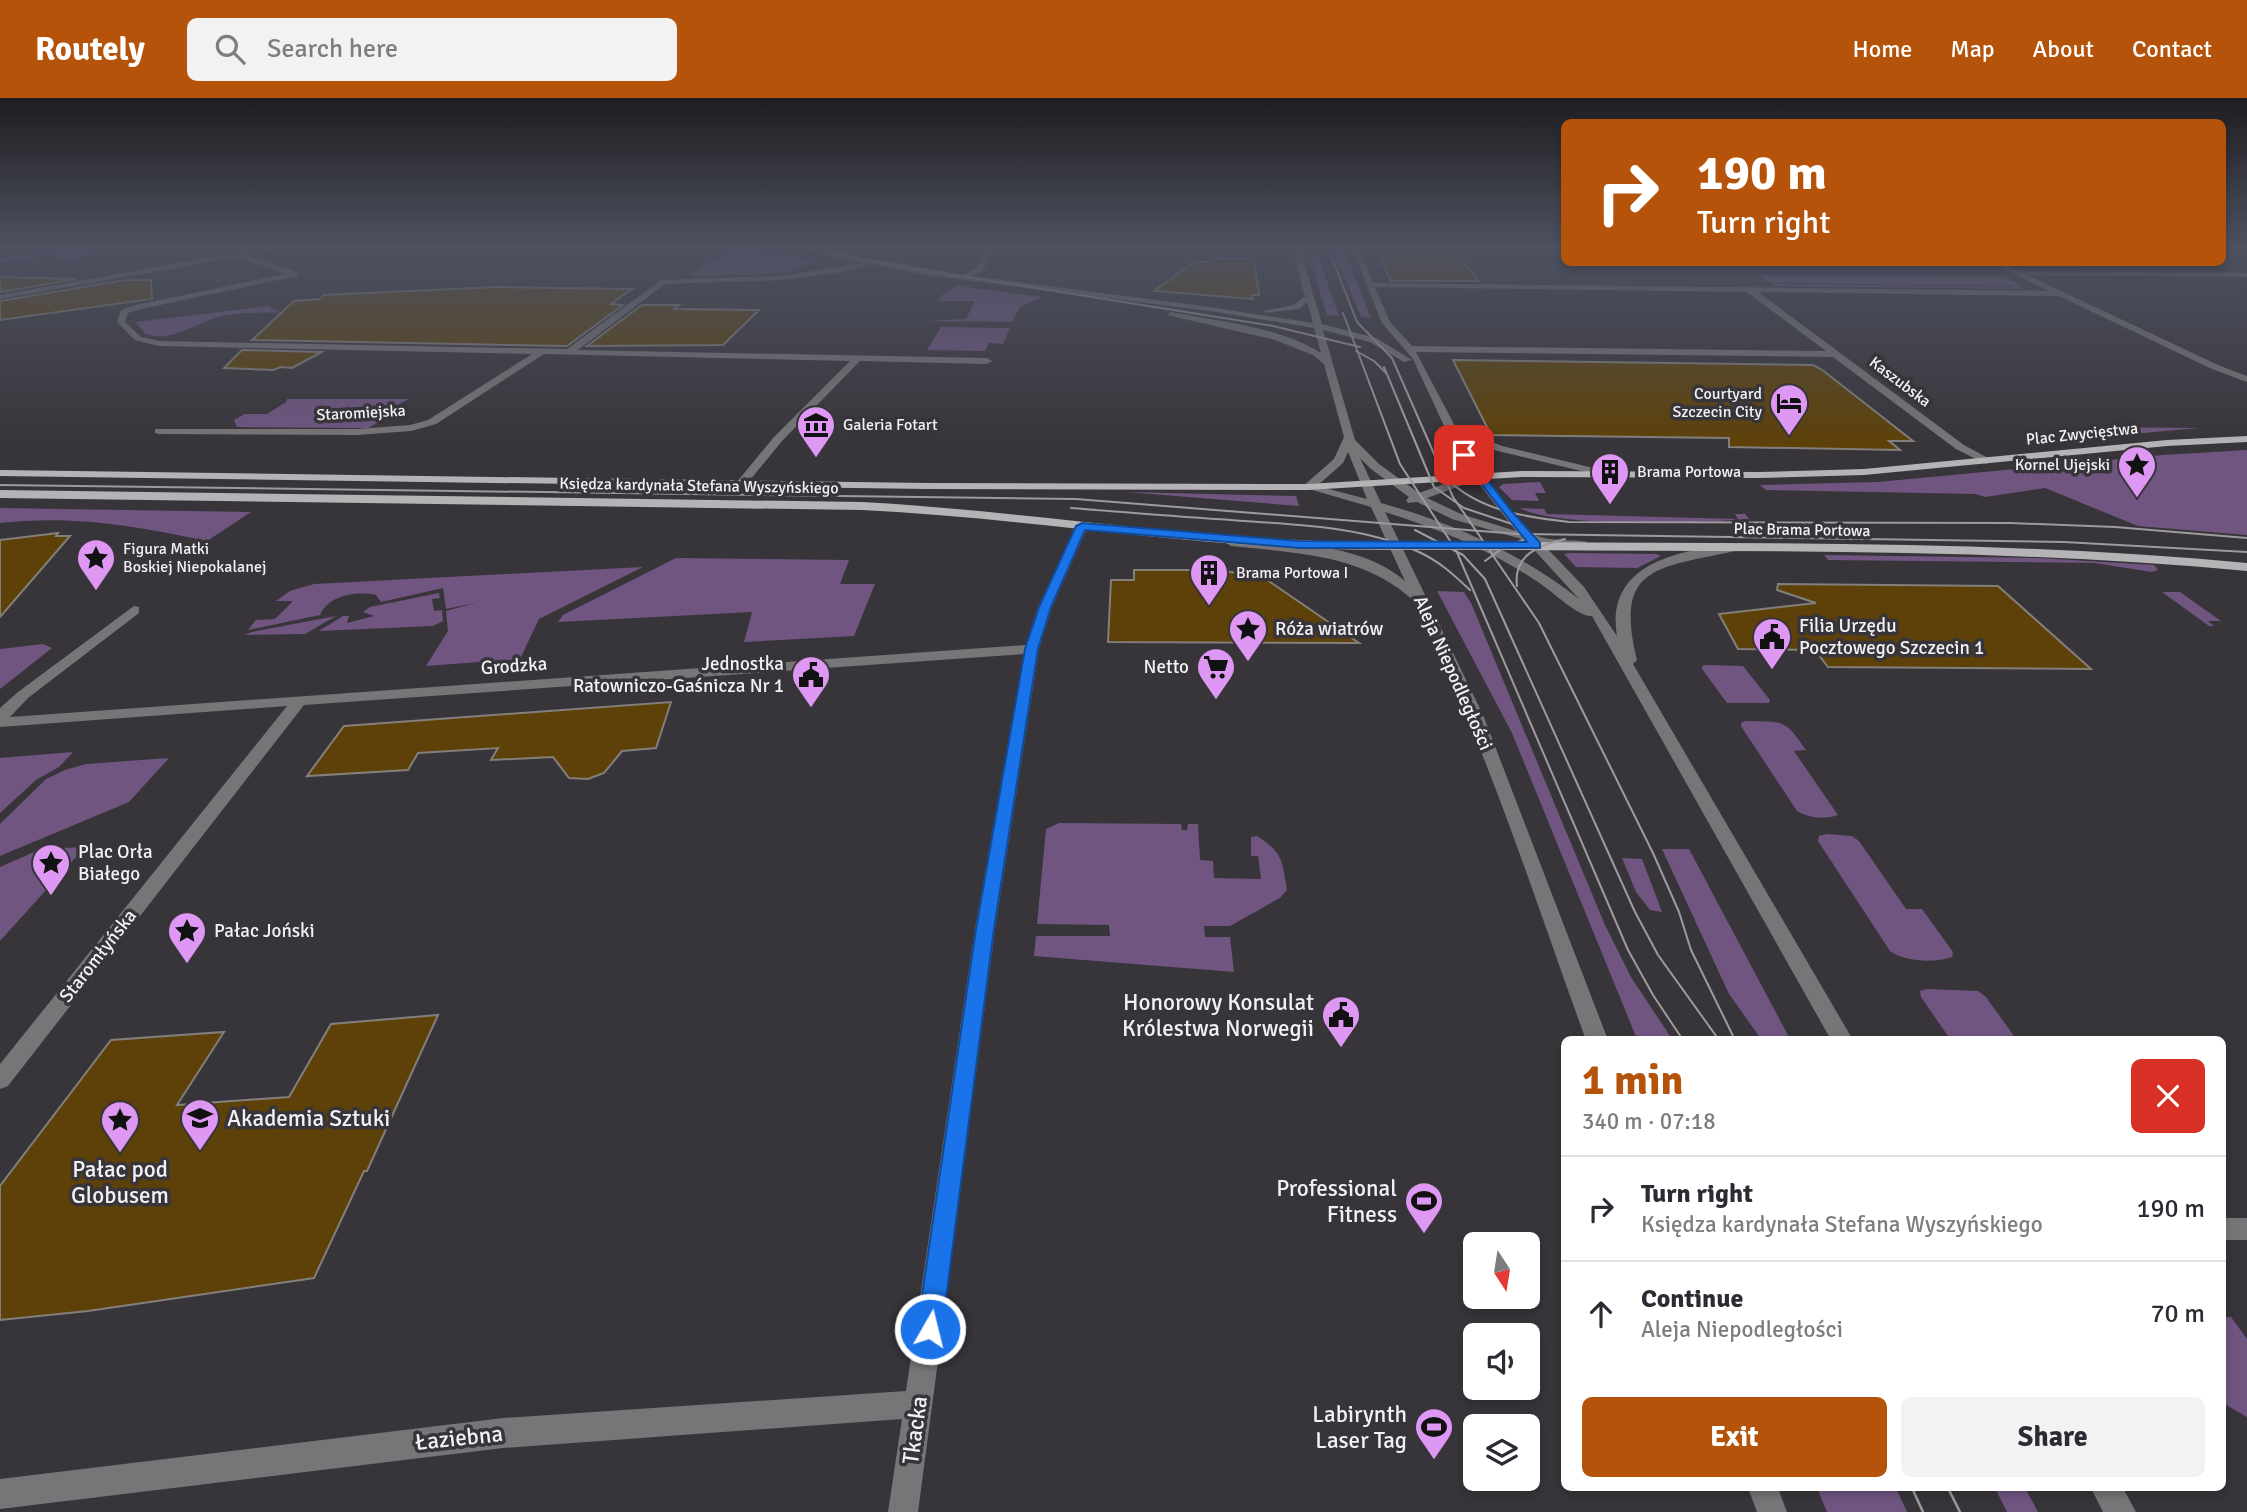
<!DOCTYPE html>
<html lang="en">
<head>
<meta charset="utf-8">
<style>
	body { margin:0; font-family:Signika,sans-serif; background:#f2f2f3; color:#2b2b33; height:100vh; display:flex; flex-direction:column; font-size:26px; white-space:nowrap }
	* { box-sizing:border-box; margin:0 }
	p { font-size:23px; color:#7c7c81 }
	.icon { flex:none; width:38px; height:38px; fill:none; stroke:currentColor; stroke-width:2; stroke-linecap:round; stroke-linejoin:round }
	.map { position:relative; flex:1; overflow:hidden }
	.sheet { position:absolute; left:1561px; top:938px; width:665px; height:455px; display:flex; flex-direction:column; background:#fff; border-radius:10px; box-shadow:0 4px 10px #0003 }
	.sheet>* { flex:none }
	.guide { position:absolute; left:1561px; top:21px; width:665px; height:147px; border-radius:10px; box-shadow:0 4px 10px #0003; background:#b45309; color:#fff; overflow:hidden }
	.needle { width:46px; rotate:168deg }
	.tools { position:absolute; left:1463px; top:1134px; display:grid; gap:14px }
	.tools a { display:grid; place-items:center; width:77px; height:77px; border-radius:10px; background:#fff; box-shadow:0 4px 10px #0003; font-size:35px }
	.pin { position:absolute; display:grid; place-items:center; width:60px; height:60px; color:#fff; margin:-30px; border-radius:14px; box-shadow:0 4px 10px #0006 }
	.me { position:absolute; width:77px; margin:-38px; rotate:8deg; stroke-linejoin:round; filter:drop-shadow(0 0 5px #0008) }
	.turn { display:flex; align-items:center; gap:24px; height:147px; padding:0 21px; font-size:32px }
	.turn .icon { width:91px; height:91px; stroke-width:2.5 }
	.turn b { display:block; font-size:49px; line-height:60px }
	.round { display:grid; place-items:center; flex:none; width:74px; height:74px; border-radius:10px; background:#f2f2f3 }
	.summary { display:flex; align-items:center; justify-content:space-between; height:119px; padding:0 21px }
	h1 { font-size:42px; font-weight:700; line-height:52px; color:#b45309 }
	.primary-button { display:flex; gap:14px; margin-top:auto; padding:14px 21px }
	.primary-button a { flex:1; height:80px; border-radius:10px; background:#b45309; color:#fff; font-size:28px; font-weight:700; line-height:80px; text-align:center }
	.primary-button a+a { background:#f2f2f3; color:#2b2b33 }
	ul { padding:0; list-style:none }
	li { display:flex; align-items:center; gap:21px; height:105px; padding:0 21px; border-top:2px solid #e1e1e2 }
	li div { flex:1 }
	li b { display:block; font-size:26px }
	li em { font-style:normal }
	header { display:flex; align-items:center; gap:42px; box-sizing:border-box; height:98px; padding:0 35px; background:#b45309; color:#fff }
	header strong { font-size:33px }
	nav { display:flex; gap:38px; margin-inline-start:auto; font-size:24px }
	.search { width:490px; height:63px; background:#f2f2f3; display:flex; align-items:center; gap:18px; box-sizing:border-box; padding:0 24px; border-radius:10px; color:#7c7c81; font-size:26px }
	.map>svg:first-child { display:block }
</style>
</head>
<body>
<header>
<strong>Routely</strong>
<div class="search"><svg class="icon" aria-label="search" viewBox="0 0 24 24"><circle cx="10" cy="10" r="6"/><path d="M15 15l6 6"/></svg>Search here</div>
<nav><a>Home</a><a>Map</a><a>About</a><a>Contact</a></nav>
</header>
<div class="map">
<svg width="2247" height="1414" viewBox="0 0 2247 1414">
	<rect width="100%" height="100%" fill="#38353a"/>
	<g fill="#6f5580">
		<path d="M87,147H152L108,152L63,163L55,156L0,165V161Z"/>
		<path d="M740,147L818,163L779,176L687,178Z"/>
		<path d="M1306,147H1314L1339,218L1327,217Z"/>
		<path d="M1331,147L1343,150L1371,220L1361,219Z"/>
		<path d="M1757,177L2005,179L2023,188L1769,185Z"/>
		<path d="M1771,186L2019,189L2023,191L1774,188Z"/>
		<path d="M958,188L1042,199L1020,209L1012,224L926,223L966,221L975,203H938L942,197Z"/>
		<path d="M268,208L279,214L333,212L399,221C345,219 280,210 227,217C200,221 174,246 146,236L135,224Z"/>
		<path d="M941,229L1010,230L1003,246L989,245L985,253L927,252Z"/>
		<path d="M287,301H409L376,318L377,325L368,330L237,329L234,322L245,316H267L286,304Z"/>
		<path d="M2087,329L2199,330L2122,337Z"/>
		<path d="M2247,352V437L2138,428L2045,390L1985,399L1976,396L1766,392L1760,387L1878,384L2163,357Z"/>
		<path d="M1540,384L1546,395H1535L1539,403L1512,402L1499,389L1503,386Z"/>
		<path d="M1126,394L1296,398L1299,408Z"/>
		<path d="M0,410L251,414L207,443C134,428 76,417 0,425Z"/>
		<path d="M1520,410L1544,411L1547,416L1738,421L1735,416H1745L1749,421C1703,425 1556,430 1520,410Z"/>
		<path d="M1570,455L1656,456L1661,458L1637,470L1576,469L1564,456Z"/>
		<path d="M1824,457L2038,460L2154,467L2158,472L2152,474L2094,465L1828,462Z"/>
		<path d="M676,460L849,462L840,486H875L854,538L744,544L752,514L558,524L563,517Z"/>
		<path d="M643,469L539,521L520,561L426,568L448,533L446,513L475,505L446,511L443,490L381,504L376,497C356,493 329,497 320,517L248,532L256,522L275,521L293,503H276L290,493L314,486Z"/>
		<path d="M1437,493L1464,494L1471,505L1605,827L1631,879L1672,941H1637L1512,635Z"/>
		<path d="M2162,494H2180L2221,523H2208L2214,528H2209Z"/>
		<path d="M439,495L440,500L432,501L434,513L442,512L443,523L433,528L319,533L343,518H349L347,525L374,518L363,514L370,509Z"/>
		<path d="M336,518L305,536L244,537L252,534Z"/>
		<path d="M43,546L52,550L0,591V551Z"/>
		<path d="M1707,567L1743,568L1770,602L1769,605H1727L1702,571V568Z"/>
		<path d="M1745,623C1784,624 1784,620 1806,652L1794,653L1838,717C1825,722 1809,720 1797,713L1741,628V625Z"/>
		<path d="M73,654L59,669L36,682L0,715V660Z"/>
		<path d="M169,660L129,704L0,758V726L46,681L65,672L86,666Z"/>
		<path d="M1059,725L1181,726L1182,732H1187L1188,726H1198L1200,762L1213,763L1214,780L1261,781L1258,758H1251V739L1257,738C1283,755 1282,762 1287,792L1280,800L1230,828H1204L1205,839H1230L1234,874L1034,858L1036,838H1110L1109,827L1037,826L1046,731Z"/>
		<path d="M1827,736L1852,738L1859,743L1906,811H1922L1953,854L1952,859C1936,865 1904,864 1890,853L1818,743L1819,738Z"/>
		<path d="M85,749L0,843V769L41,751Z"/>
		<path d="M1662,751H1689L1790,941H1761L1729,896Z"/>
		<path d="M1622,760L1642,761L1662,814L1650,812L1636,794Z"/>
		<path d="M1927,891L1978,893L1986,899L2016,941H1950L1921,899L1920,893Z"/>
		<path d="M2222,1219H2231L2247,1241V1319L2223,1305Z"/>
		<path d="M1817,1390H1896L1907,1414H1827Z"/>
		<path d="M1995,1390H2025L2038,1414H2007Z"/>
	</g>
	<g fill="#5d4109" stroke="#837f7b" stroke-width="2">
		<path d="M1375,149H1452L1479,183H1391Z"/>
		<path d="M1209,160L1254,161L1259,197H1252L1253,201L1154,193L1194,164H1208Z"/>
		<path d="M0,179L77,181L0,194Z"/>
		<path d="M125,182H151L152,201L0,222V203Z"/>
		<path d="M497,189L632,191L611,206L623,207L567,248L252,242L294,203L320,201L324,197Z"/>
		<path d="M642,207H679L674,211L759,212L723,247L587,248Z"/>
		<path d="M242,252L322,254L292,270L281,269L273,272L224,270Z"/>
		<path d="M1453,262L1813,267L1821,271L1913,343H1889L1900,352L1729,349V340L1491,337Z"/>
		<path d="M58,435L56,438H70L0,519V442Z"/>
		<path d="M1134,472H1210L1260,477L1359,545L1108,544L1111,482H1134Z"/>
		<path d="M1778,486L1998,488L2091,571L1828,569L1815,552L1738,551L1719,516L1816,505L1777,492Z"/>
		<path d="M671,604L656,650L622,653L604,675L588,681L569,680L553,659L491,662L498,650L418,655L408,672L307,678L344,628Z"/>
		<path d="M438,917L367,1073H364L314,1180L88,1213L0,1222V1088L111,942L224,934L177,1007L289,999L331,926Z"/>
	</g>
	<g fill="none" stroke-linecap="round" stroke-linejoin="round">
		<g fill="#777577" fill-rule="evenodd">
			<path d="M279,147H294L246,157L297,174V178L141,211L128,215L125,224L141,239L159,243L567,251L661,182L781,178L863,165L782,147H796L962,177L977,170L989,147H996L983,173L971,178L1210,209L1313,225L1307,204L1299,211L1266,215L1262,213L1294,207L1305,198L1291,147H1299L1322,226L1376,240L1412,262L1404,264L1370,244L1323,232L1355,342L1379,366L1419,395L1471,376L1459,360L1413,261L1382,225L1351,147H1358L1373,185L2049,193L1990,164H2000L2019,173L2247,175V179L2027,177L2218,267L2247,278V284L2212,271L2059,198L1758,194L1964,347L1990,361L1992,363L1986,366L1956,351L1833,259L1416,254L1456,330L1502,348L1606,373L1608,375L1602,378L1494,352L1460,339C1470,360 1514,425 1533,436C1547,444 1572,441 1587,444L1589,447L1583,451L1542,445L1584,489L1617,538C1607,478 1656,458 1706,450C1716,448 1729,444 1737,450L1735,453C1660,470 1613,466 1637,562L1633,566L1853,942H1831L1592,518C1579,520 1551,492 1538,484C1491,452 1439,431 1385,414L1483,617L1608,942H1586C1539,814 1498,683 1441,560C1436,550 1421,509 1414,503C1364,456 1296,455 1231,448L1225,444L1231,440C1287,446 1360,444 1405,483L1371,409L1302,389L1334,361L1344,339L1324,266L1313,257L1275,242L1167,217L1171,214C1220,224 1278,228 1321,255L1314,230L1210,213L926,177L870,166L842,174L781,182L665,186L578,252L987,260L992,263L987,266L860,263L782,343L746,387L742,388L736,385L774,339L850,263L544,256L436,326L411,333L357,337L159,336L155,335V331H357L410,327L428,322L532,256L159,248L135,242L117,224L121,212L136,207L285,176L238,159L0,201V197ZM1375,189L1747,194L1826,253L1412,248L1390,224ZM1348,354L1367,401L1317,388L1343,365ZM1360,360L1371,371L1409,399L1406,402L1408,405L1417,404L1452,421L1525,442L1579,501C1520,455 1453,425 1381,405ZM1476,382L1516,433L1461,416L1427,400Z"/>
			<path d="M1082,424L1088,428L1052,509L1039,551L995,831L918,1414H888L902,1321L503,1350L0,1411V1381L503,1320L906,1293L975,831L1024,556L304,607L8,988L0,991V966L287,608L0,629V610L18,594L134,508L139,509V515L28,600L10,619L1026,547L1038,509L1076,428Z"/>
			<rect x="2222" y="1120" width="25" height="22"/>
			<path d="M1748,1390H1778L1787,1414H1757Z"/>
			<path d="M2091,1390H2123L2136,1414H2103Z"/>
		</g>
		<g fill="#b6b3b7" fill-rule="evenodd">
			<path d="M2247,338V344L2167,348L1864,377L1759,380L1522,379L1308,392L928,391L0,378V372L928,385L1308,386L1522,373L1759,374L1864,371L2167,342Z"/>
			<path d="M0,392L862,404C1008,412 1153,435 1299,442C1371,446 1444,443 1516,444C1760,446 2004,442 2247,465V473C2004,450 1760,454 1516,452C1444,451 1371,453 1299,450C1153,443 1008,419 862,412L0,400Z"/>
		</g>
		<g stroke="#9d9b9f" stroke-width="2">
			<path d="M792,147L898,168L1273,228L1360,249"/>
			<path d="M1327,147L1357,224L1392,260L1453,399L1539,525L1653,755L1679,814L1691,852L1735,942"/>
			<path d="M0,157L65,147"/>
			<path d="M1343,215L1400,366L1456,452L1628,852L1653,897L1683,942"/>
			<path d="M1356,253L1374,263L1387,276"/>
			<path d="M1384,269L1434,389L1464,410L1521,429"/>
			<path d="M1447,381C1480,413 1525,419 1569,424L2011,425L2115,429L2247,440"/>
			<path d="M0,387L1076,401L1518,436L2064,444L2247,454"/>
			<path d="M1071,410C1124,414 1177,419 1231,422C1294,427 1361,427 1419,454C1439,463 1454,477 1470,492"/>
			<path d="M1415,432L1463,457L1485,481L1635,814L1658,857L1719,942"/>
			<path d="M1485,463L1504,449L1531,439"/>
			<path d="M1517,488C1513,457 1539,447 1565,441"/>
		</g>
		<g stroke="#9d9b9f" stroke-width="2.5">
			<path d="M1912,1390L1923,1414"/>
			<path d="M1948,1390L1960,1414"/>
		</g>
	</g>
	<linearGradient id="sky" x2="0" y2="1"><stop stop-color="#1f1d20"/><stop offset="0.43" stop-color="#4d5160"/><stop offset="1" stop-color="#4d5160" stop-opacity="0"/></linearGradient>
	<rect width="2247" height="345" fill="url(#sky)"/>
	<path fill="#1a73e8" stroke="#114b97" stroke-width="2" d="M1460,355H1467L1509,410L1540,445V450H1300L1085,432L1051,509L1038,551L994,831L942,1231L938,1239L930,1242L921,1239L917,1231L976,831L1025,551L1039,509L1076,428L1082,425L1300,443L1527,444L1460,359Z"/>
	<defs>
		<symbol id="hotel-pin" viewBox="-11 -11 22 30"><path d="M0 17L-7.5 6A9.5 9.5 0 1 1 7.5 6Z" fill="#de98f3" stroke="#38353a"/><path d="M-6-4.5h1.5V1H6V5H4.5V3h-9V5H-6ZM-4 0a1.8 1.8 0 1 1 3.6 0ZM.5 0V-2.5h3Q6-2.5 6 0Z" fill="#111"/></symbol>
		<symbol id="museum-pin" viewBox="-11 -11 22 30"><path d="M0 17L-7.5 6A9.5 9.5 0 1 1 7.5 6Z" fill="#de98f3" stroke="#38353a"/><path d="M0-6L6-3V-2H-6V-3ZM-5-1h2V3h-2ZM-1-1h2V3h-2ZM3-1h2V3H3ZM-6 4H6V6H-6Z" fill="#111"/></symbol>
		<symbol id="sight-pin" viewBox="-11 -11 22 30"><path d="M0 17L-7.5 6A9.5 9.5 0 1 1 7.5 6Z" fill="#de98f3" stroke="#38353a"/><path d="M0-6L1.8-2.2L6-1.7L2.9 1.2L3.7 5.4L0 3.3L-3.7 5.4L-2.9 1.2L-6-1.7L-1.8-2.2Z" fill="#111"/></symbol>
		<symbol id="building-pin" viewBox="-11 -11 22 30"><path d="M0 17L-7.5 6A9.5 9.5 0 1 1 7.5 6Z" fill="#de98f3" stroke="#38353a"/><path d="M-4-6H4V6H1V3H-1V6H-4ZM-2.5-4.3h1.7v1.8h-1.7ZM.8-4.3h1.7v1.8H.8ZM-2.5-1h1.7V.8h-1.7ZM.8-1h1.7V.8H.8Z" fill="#111"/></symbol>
		<symbol id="civic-pin" viewBox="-11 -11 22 30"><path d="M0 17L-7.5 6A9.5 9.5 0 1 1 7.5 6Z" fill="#de98f3" stroke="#38353a"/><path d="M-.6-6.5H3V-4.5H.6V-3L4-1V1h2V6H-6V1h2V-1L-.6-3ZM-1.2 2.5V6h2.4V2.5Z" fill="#111"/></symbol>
		<symbol id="supermarket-pin" viewBox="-11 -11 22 30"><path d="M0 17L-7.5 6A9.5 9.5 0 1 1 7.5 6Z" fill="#de98f3" stroke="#38353a"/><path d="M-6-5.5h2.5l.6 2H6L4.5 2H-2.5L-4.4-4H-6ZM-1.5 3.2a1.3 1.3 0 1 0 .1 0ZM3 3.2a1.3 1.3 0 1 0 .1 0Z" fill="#111"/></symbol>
		<symbol id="university-pin" viewBox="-11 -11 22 30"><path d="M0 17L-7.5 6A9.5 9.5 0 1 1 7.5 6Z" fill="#de98f3" stroke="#38353a"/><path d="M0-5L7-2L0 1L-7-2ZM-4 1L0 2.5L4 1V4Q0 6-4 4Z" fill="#111"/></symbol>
		<symbol id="stadium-pin" viewBox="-11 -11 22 30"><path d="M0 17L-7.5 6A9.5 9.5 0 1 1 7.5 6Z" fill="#de98f3" stroke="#38353a"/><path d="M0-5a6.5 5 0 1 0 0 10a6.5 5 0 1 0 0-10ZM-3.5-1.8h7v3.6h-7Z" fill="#111"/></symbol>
	</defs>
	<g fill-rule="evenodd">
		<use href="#hotel-pin" x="1767" y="283" width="44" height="60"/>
		<use href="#museum-pin" x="794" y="305" width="44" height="60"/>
		<use href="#sight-pin" x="2115" y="345" width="44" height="60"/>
		<use href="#building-pin" x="1588" y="352" width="44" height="60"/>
		<use href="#sight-pin" x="74" y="438" width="44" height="60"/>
		<use href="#building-pin" x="1187" y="453" width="44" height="60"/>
		<use href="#sight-pin" x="1226" y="509" width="44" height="60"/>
		<use href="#civic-pin" x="1750" y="517" width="44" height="60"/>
		<use href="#supermarket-pin" x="1194" y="547" width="44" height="60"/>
		<use href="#civic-pin" x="789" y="555" width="44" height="60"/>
		<use href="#sight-pin" x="29" y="743" width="44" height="60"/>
		<use href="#sight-pin" x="165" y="811" width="44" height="60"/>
		<use href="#civic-pin" x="1319" y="895" width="44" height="60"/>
		<use href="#university-pin" x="178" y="998" width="44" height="60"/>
		<use href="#sight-pin" x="98" y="1000" width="44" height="60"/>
		<use href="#stadium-pin" x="1402" y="1081" width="44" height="60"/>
		<use href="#stadium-pin" x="1412" y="1307" width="44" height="60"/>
	</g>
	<g text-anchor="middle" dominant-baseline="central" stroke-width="7" stroke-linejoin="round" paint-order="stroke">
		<g font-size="16" fill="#f2f1f4" stroke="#38353a">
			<text transform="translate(1900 284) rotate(37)">Kaszubska</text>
			<text transform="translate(361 315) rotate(-3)">Staromiejska</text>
			<text transform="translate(2082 336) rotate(-6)">Plac Zwycięstwa</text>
			<text transform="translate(699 388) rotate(1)">Księdza kardynała Stefana Wyszyńskiego</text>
			<text transform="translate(1802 432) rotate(1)">Plac Brama Portowa</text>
		</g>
		<g font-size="16" fill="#f2f1f4" stroke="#38353a" text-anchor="start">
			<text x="1762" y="296" text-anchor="end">Courtyard<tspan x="1762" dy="18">Szczecin City</tspan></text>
			<text x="843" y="327">Galeria Fotart</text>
			<text x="2110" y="367" text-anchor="end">Kornel Ujejski</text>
			<text x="1637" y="374">Brama Portowa</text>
			<text x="123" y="451">Figura Matki<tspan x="123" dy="18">Boskiej Niepokalanej</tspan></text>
			<text x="1236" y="475">Brama Portowa I</text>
		</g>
		<g font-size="19" fill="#f2f1f4" stroke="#38353a" text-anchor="start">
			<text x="1799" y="528">Filia Urzędu<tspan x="1799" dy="22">Pocztowego Szczecin 1</tspan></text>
			<text x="1275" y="531">Róża wiatrów</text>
			<text x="784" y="566" text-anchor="end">Jednostka<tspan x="784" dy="22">Ratowniczo-Gaśnicza Nr 1</tspan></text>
			<text x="1189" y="569" text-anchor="end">Netto</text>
			<text x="78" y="754">Plac Orła<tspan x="78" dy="22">Białego</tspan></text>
			<text x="214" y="833">Pałac Joński</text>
		</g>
		<g font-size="19" fill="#f2f1f4" stroke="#38353a">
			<text transform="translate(514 568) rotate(-4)">Grodzka</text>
			<text transform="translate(1453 575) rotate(66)">Aleja Niepodległości</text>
			<text transform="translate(98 858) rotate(-52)">Staromłyńska</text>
		</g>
		<g font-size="23" fill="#f2f1f4" stroke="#38353a" text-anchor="end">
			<text x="1314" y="904">Honorowy Konsulat<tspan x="1314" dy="26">Królestwa Norwegii</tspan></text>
			<text x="227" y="1020" text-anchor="start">Akademia Sztuki</text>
			<text x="120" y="1071" text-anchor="middle">Pałac pod<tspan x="120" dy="26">Globusem</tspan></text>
			<text x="1397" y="1090">Professional<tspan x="1397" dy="26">Fitness</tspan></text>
			<text x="1407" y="1316">Labirynth<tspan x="1407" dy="26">Laser Tag</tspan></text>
		</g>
		<g font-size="23" fill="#f2f1f4" stroke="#38353a">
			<text transform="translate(915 1332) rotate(-82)">Tkacka</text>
			<text transform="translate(459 1340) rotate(-6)">Łaziebna</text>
		</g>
	</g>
</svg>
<div class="tools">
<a><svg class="needle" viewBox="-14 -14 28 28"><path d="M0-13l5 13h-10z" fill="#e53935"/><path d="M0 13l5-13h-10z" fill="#7c7c81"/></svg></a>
<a><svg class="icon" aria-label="sound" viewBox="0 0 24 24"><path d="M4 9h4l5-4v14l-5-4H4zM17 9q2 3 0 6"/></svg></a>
<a><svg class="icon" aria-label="layers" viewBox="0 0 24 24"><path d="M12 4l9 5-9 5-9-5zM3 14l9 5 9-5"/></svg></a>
</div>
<div class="pin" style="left:1464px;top:357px;background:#d93025"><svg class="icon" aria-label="arrive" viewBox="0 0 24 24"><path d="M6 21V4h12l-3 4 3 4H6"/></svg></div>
<svg class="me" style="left:930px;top:1231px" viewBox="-20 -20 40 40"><circle r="17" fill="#1a73e8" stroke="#fff" stroke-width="3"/><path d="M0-11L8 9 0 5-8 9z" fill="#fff"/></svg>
<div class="guide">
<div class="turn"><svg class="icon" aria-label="right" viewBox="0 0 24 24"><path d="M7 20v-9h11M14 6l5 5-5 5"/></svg><div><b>190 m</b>Turn right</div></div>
</div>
<section class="sheet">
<div class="summary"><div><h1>1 min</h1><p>340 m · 07:18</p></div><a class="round" style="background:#d93025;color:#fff"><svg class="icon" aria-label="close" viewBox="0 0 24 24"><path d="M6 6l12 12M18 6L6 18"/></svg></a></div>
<ul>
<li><svg class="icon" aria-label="right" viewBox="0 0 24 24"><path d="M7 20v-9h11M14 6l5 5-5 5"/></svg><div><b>Turn right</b><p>Księdza kardynała Stefana Wyszyńskiego</p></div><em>190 m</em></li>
<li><svg class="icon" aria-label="ahead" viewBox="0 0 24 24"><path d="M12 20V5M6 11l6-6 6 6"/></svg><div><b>Continue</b><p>Aleja Niepodległości</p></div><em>70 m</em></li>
</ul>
<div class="primary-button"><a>Exit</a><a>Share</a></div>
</section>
</div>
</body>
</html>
